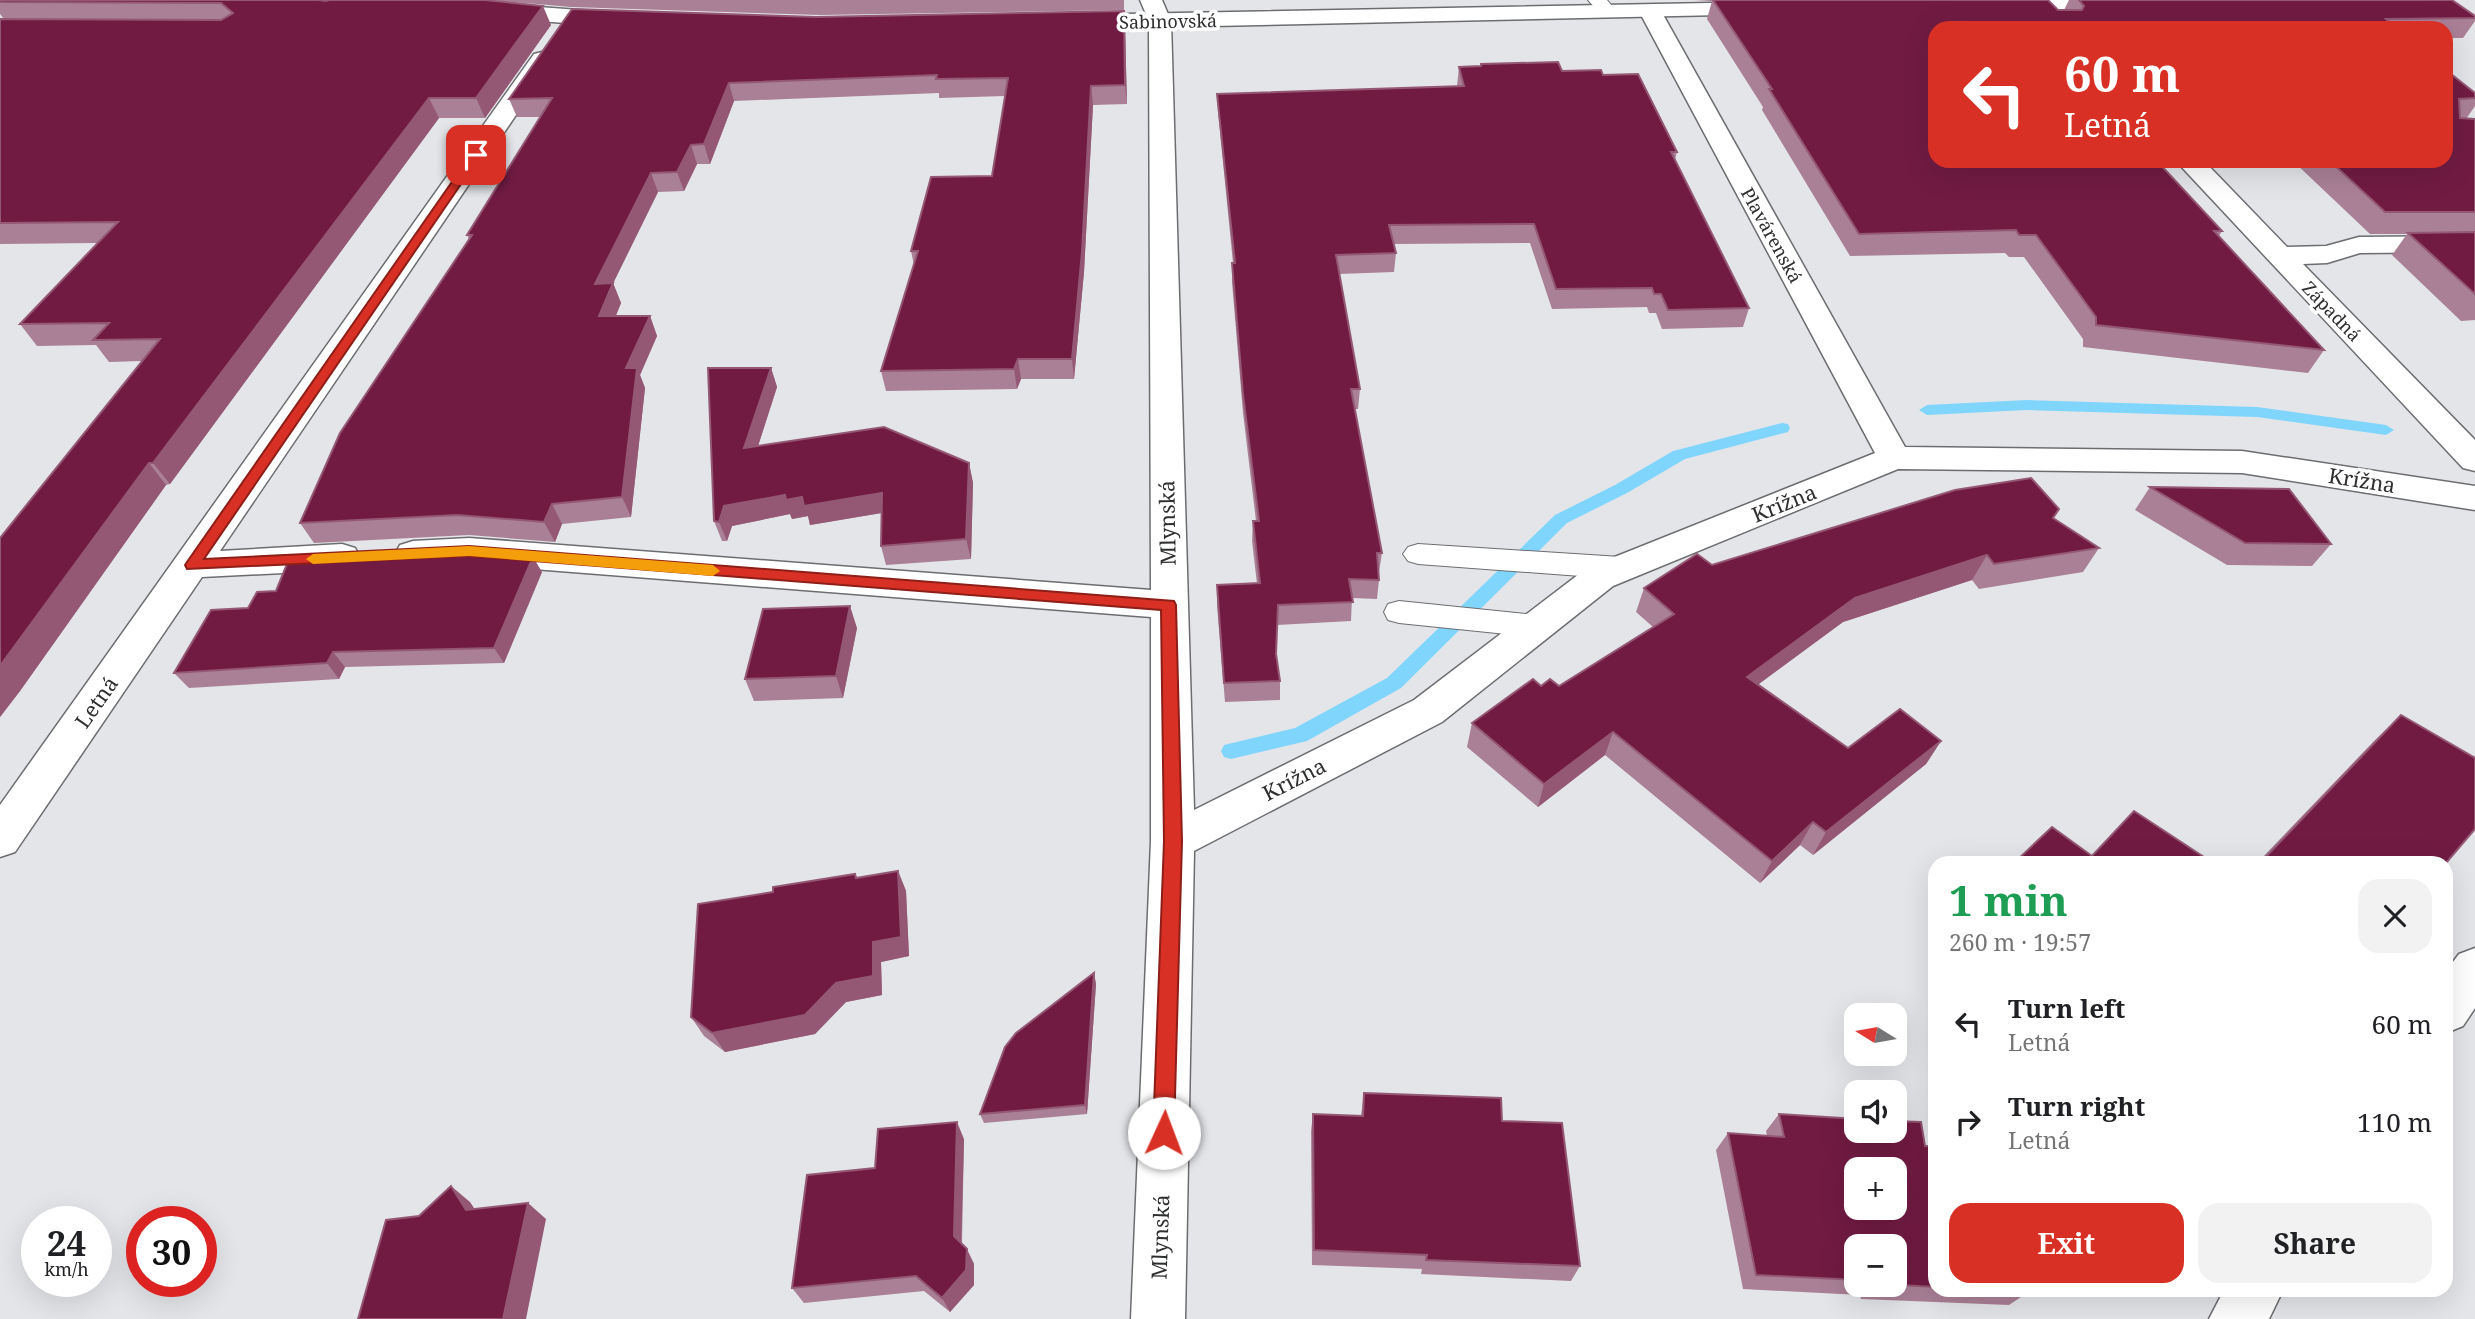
<!DOCTYPE html>
<html lang="en">
<head>
<meta charset="utf-8">
<style>
	body { margin:0; font-family:"Noto Serif",serif; background:#f2f2f2; color:#202124; height:100vh; display:flex; flex-direction:column; font-size:26px; white-space:nowrap }
	* { box-sizing:border-box; margin:0 }
	p { font-size:23px; color:#757577 }
	.icon { flex:none; width:38px; height:38px; fill:none; stroke:currentColor; stroke-width:2; stroke-linecap:round; stroke-linejoin:round }
	.map { position:relative; flex:1; overflow:hidden }
	.panel { position:absolute; left:1928px; top:856px; width:525px; height:441px; display:flex; flex-direction:column; background:#fff; border-radius:21px; box-shadow:0 7px 28px #0002 }
	.panel>* { flex:none }
	.hud { position:absolute; left:1928px; top:21px; width:525px; height:147px; border-radius:21px; box-shadow:0 7px 28px #0002; background:#d93025; color:#fff; overflow:hidden }
	.needle { width:46px; rotate:281deg }
	.fabs { position:absolute; left:1844px; top:1003px; display:grid; gap:14px }
	.fabs a { display:grid; place-items:center; width:63px; height:63px; border-radius:14px; background:#fff; box-shadow:0 7px 28px #0002; font-size:35px }
	.speed { position:absolute; left:21px; top:1206px; display:flex; gap:14px; font-size:35px; font-weight:700; text-align:center }
	.speed>* { display:grid; place-content:center; width:91px; height:91px; border-radius:50%; background:#fff; box-shadow:0 7px 28px #0002; line-height:1 }
	.speed small { font-size:18px; font-weight:400 }
	.speed .limit { border:10px solid #d22; background:#fff; color:#111 }
	.pin { position:absolute; display:grid; place-items:center; width:60px; height:60px; color:#fff; margin:-30px; border-radius:14px; box-shadow:0 4px 10px #0006 }
	.me { position:absolute; width:77px; margin:-38px; rotate:2deg; stroke-linejoin:round; filter:drop-shadow(0 0 5px #0008) }
	.turn { display:flex; align-items:center; gap:24px; height:147px; padding:0 21px; font-size:32px }
	.turn .icon { width:91px; height:91px; stroke-width:2.5 }
	.turn b { display:block; font-size:49px; line-height:60px }
	.round { display:grid; place-items:center; flex:none; width:74px; height:74px; border-radius:21px; background:#f2f2f2 }
	.head { display:flex; align-items:center; justify-content:space-between; height:119px; padding:0 21px }
	h1 { font-size:42px; font-weight:700; line-height:52px; color:#1e9e55 }
	.action { display:flex; gap:14px; margin-top:auto; padding:14px 21px }
	.action a { flex:1; height:80px; border-radius:21px; background:#d93025; color:#fff; font-size:28px; font-weight:700; line-height:80px; text-align:center }
	.action a+a { background:#f2f2f2; color:#202124 }
	ul { padding:0; list-style:none }
	li { display:flex; align-items:center; gap:21px; height:98px; padding:0 21px }
	li div { flex:1 }
	li b { display:block; font-size:26px }
	li em { font-style:normal }
	.map>svg:first-child { display:block }
</style>
</head>
<body>
<div class="map">
<svg width="2475" height="1319" viewBox="0 0 2475 1319">
	<rect width="100%" height="100%" fill="#e4e5e9"/>
	<g fill="none" stroke-linecap="round" stroke-linejoin="round">
		<g fill="#80d5fd" fill-rule="evenodd">
			<path d="M2027,400L2257,407L2386,425L2394,430L2386,435L2257,417L2027,410L1927,415L1919,410L1927,405Z"/>
			<path d="M1782,423L1788,424L1790,428L1788,432L1685,459L1627,493L1567,523L1401,688L1307,741L1231,759L1224,757L1221,751L1224,745L1295,728L1387,678L1555,515L1615,485L1673,451Z"/>
		</g>
		<defs>
			<g id="service">
				<path d="M1588,0H1607L1617,12L1614,16H1602Z"/>
				<path d="M1418,544L1621,557L1631,561L1636,568L1631,575L1621,579L1418,564L1408,561L1403,554L1408,547Z"/>
				<path d="M1399,601L1536,615L1547,618L1551,626L1547,634L1536,637L1399,623L1388,620L1384,612L1388,604Z"/>
			</g>
			<g id="minor">
				<path d="M1140,0H1162L1171,21L1194,810L1414,700L1587,568L1875,453L1639,11L1642,6H1658L1661,11L1905,447L2242,451L2475,486V510L2242,473L1898,469L1613,586L1442,722L1194,851L1185,1319H1131L1151,841V617L469,564L413,567L400,563L395,554L400,545L413,541L469,538L1151,590L1149,21Z"/>
				<path d="M542,52L550,54L554,59L220,551L342,544L355,548L360,557L355,566L342,570L202,577L15,852L0,857V805L534,54Z"/>
				<path d="M2176,161H2204L2287,247L2326,246L2359,237L2475,236V252L2360,253L2327,263L2303,264L2475,440V471L2463,468Z"/>
				<path d="M2475,948V1008L2463,1026L2446,1033V971L2459,954Z"/>
				<path d="M2224,1290H2283L2269,1319H2209Z"/>
			</g>
			<g id="primary">
				<path d="M383,0H445L620,13L628,15L631,20L628,25L620,27L455,15L394,7L386,5Z"/>
				<path d="M1991,0H2127L2129,3L2126,8L2118,10L1999,12L1991,10L1988,5Z"/>
				<path d="M1761,2L1769,4L1772,9L1769,14L1072,29L1064,27L1061,22L1064,17L1072,15Z"/>
			</g>
		</defs>
		<use href="#service" stroke="#6c6d71" stroke-width="2"/>
		<use href="#minor" stroke="#6c6d71" stroke-width="3"/>
		<use href="#primary" stroke="#6c6d71" stroke-width="3"/>
		<use href="#service" fill="#fff" fill-rule="evenodd"/>
		<use href="#minor" fill="#fff" fill-rule="evenodd"/>
		<use href="#primary" fill="#fff" fill-rule="evenodd"/>
	</g>
	<g fill="#aa8096" fill-rule="evenodd">
		<path d="M0,0L326,1L551,25L485,118H439L170,484L166,485L20,691L0,717V538L142,361L109,362L96,345L37,346L20,324L97,243L0,244V19H4L0,14Z"/>
		<path d="M491,0H1124V10L820,15L571,7Z"/>
		<path d="M1695,0H2048L2058,10H2064L2069,0H2079L2475,16V21L2463,38H2446V28H1936L2222,231L2219,236L2324,350L2308,373L2083,347V339L2024,257H2009L2005,253L1850,256L1762,110L1763,107L1707,19L1712,1Z"/>
		<path d="M1125,29L1127,104L1093,105L1084,272L1074,379H1021L1017,389L886,391L881,371L914,265L911,251L992,176L1005,96L939,98V93L734,101L710,164H697L684,191L658,192L613,283L621,303L616,316H650L657,336L640,375L645,388L631,517L562,524L555,542L469,535L314,543L300,523L469,239L467,235L540,117H517L509,99Z"/>
		<path d="M1459,67L1562,71L1603,75L1677,152L1675,159L1749,308L1743,327L1662,329L1656,313H1649L1647,307L1552,309L1530,243L1394,244L1396,253L1394,272L1339,274L1360,389L1358,409H1354L1382,553L1379,572V580L1377,599L1352,598L1351,621L1277,625L1276,654L1280,681V700L1225,702L1217,605V585L1257,584L1252,541L1253,521H1256L1243,413L1232,282L1233,263L1218,112L1217,94L1457,86Z"/>
		<path d="M2446,70L2475,93V106L2466,119H2475V320L2461,321L2392,255L2407,234H2370L2293,161H2446Z"/>
		<path d="M771,368L777,387L758,446L969,463L973,483L971,559L886,565L881,546L882,513L810,525L808,516L792,519L790,514L732,526L727,541H722L714,521Z"/>
		<path d="M2150,487L2331,544L2312,566L2227,565L2135,510Z"/>
		<path d="M2099,548L2083,572L1979,589L1972,580L1843,622L1759,684L1848,748L1941,741L1926,764L1813,855L1800,845L1760,883L1605,755L1538,807L1467,747L1472,723L1541,686H1559L1653,627L1636,612L1644,588L1712,565Z"/>
		<path d="M542,572L504,663L345,667L339,679L189,688L174,673L248,608Z"/>
		<path d="M857,628L843,698L754,701L745,679Z"/>
		<path d="M2401,715L2446,863H2257L2374,741Z"/>
		<path d="M898,871L906,891L909,956L881,962L882,995L846,1002L815,1034L725,1052L704,1036L691,1017L773,892L855,874L857,878Z"/>
		<path d="M1094,973L1096,984L1087,1114L984,1123L980,1114Z"/>
		<path d="M1364,1093L1502,1121L1580,1266L1571,1281L1421,1274L1422,1269L1312,1265L1311,1131L1313,1114L1361,1116Z"/>
		<path d="M1779,1114L1925,1146H1936V1290H2029L2030,1291L2009,1305L1861,1299L1860,1295L1743,1289L1716,1150L1728,1133L1767,1136L1766,1131ZM1857,1246L1895,1284H1857Z"/>
		<path d="M964,1139L962,1244L974,1264V1285L950,1312L924,1291L804,1303L792,1288L875,1168Z"/>
	</g>
	<g fill="#945875">
		<path d="M543,6L551,25L485,118L476,98Z"/>
		<path d="M1124,11L1125,29L1127,104L1125,85Z"/>
		<path d="M729,83L734,101L710,164L704,144Z"/>
		<path d="M1091,86L1093,105L1084,272L1074,379L1072,359Z"/>
		<path d="M429,98L439,118L170,484L153,463Z"/>
		<path d="M691,145L697,164L684,191L677,172Z"/>
		<path d="M651,173L658,192L603,304L595,284Z"/>
		<path d="M613,283L621,303L607,336L599,316Z"/>
		<path d="M650,316L657,336L640,375L645,388L631,517L622,497L626,368Z"/>
		<path d="M1018,359L1021,379L1017,389L1014,369Z"/>
		<path d="M771,368L777,387L751,468L744,448Z"/>
		<path d="M149,463L166,485L20,691L0,717V666Z"/>
		<path d="M969,463L973,483L971,559L966,539Z"/>
		<path d="M882,493L887,512L810,525L808,516L792,519L790,514L732,526L727,541L719,522L724,506L785,495L802,497Z"/>
		<path d="M552,504L562,524L555,542L544,522Z"/>
		<path d="M1987,555L1972,580L1843,622L1737,700L1747,677L1855,598Z"/>
		<path d="M533,557L542,572L504,663L494,648Z"/>
		<path d="M850,606L857,628L843,698L836,676Z"/>
		<path d="M333,652L345,667L339,679L327,663Z"/>
		<path d="M1613,732L1605,755L1538,807L1544,784Z"/>
		<path d="M1941,741L1926,764L1813,855L1826,832Z"/>
		<path d="M1813,822L1800,845L1760,883L1772,861Z"/>
		<path d="M898,871L906,891L909,956L881,962L882,995L846,1002L815,1034L725,1052L712,1033L873,942Z"/>
		<path d="M1094,973L1096,984L1087,1114L1085,1105Z"/>
		<path d="M957,1122L964,1139L961,1251L954,1236Z"/>
		<path d="M451,1186L470,1202L486,1226L466,1210Z"/>
		<path d="M528,1203L546,1219L526,1319H503Z"/>
		<path d="M967,1249L974,1264V1285L950,1312L942,1298Z"/>
	</g>
	<g fill="#711b43" stroke="#945875" stroke-width="2" fill-rule="evenodd">
		<path d="M0,0H319L326,1L329,0H485L543,6L476,98H429L153,463H149L0,666V538L160,339L93,340L109,323L20,324L118,222L0,223V19L221,20L233,13L221,3L0,2Z"/>
		<path d="M1713,0H2048L2058,10H2082L2084,6L2079,0H2452L2475,16V18L2386,19L2396,28H1936V161H2157L2222,231H2214L2324,350L2096,325V317L2036,235H2019L2016,230L1859,234L1769,89H1772Z"/>
		<path d="M572,9L816,17L1124,11L1125,85L1091,86L1082,252L1072,359H1018L1014,369L881,371L918,251H911L931,177L992,176L1008,78L936,79L937,75L729,83L704,144L691,145L677,172L651,173L595,284L613,283L599,316H650L626,368H637L622,497L552,504L544,522L457,515L300,523L340,433L472,235H467L552,98L509,99Z"/>
		<path d="M1558,62L1562,71L1601,70L1603,75L1638,74L1677,152H1671L1749,308L1668,310L1661,294H1654L1652,288L1556,289L1534,224L1389,225L1396,253L1336,255L1360,389H1351L1382,553H1377L1379,580L1349,579L1353,602L1278,605L1276,654L1280,681L1224,683L1217,585L1260,583L1253,521H1259L1243,394L1232,263H1235L1217,94L1464,86L1459,67L1481,66V64Z"/>
		<path d="M2446,70L2475,93V98L2459,99L2460,118L2475,119V212H2385L2330,161H2446Z"/>
		<path d="M2475,232V294L2408,233Z"/>
		<path d="M708,368H771L744,448L884,427L969,463L966,539L881,546L882,493L804,506L802,497L786,500L785,495L724,506L719,522L714,521Z"/>
		<path d="M2031,478L2059,509L2053,518L2099,548L1994,564L1987,555L1855,598L1747,677L1848,748L1900,709L1941,741L1826,832L1813,822L1772,861L1613,732L1544,784L1472,723L1533,679L1541,686L1550,679L1559,686L1674,614L1644,588L1697,554L1712,565L1955,490Z"/>
		<path d="M2150,487L2289,489L2331,544L2245,543Z"/>
		<path d="M459,551L533,557L494,648L333,652L327,663L174,673L211,610L248,608L257,592L276,591L289,559Z"/>
		<path d="M850,606L836,676L745,679L763,609Z"/>
		<path d="M2401,715L2475,758V829L2446,863H2260Z"/>
		<path d="M2134,811L2213,863H2014L2052,827L2092,856Z"/>
		<path d="M898,871L901,937L873,942V976L836,983L805,1015L712,1033L691,1017L698,904L773,892V887L855,874L856,878Z"/>
		<path d="M1094,973L1085,1105L980,1114L1005,1047L1016,1033Z"/>
		<path d="M1364,1093L1501,1098L1502,1121L1562,1123L1580,1266L1426,1260L1427,1255L1314,1250L1313,1114L1363,1116Z"/>
		<path d="M1779,1114L1857,1119V1130H1895V1121L1921,1122L1925,1146H1936V1287L1879,1284H1895V1246H1857V1280L1756,1275L1728,1133L1784,1137ZM1857,1169H1895V1208H1857Z"/>
		<path d="M957,1122L954,1236L967,1249L966,1270L942,1298L916,1276L792,1288L807,1175L875,1168L878,1129Z"/>
		<path d="M451,1186L466,1210L528,1203L503,1319H358L386,1220L419,1216Z"/>
	</g>
	<path fill="#d93025" stroke="#8d1f18" stroke-width="2" d="M472,153L481,155L204,559L469,546L1174,601L1176,605L1182,841L1174,1133L1171,1140L1164,1143L1156,1140L1153,1133L1164,841L1161,610L469,556L187,569L185,565L187,562Z"/>
	<path fill="#f59e0b" d="M469,546L713,565L720,571L713,576L469,556L313,564L306,559L313,554Z"/>
	<g text-anchor="middle" dominant-baseline="central" stroke-width="7" stroke-linejoin="round" paint-order="stroke">
		<g font-size="18" fill="#2e2f30" stroke="#fff">
			<text transform="translate(1168 21) rotate(-1)">Sabinovská</text>
			<text transform="translate(1772 235) rotate(61)">Plavárenská</text>
			<text transform="translate(2332 311) rotate(46)">Západná</text>
		</g>
		<g font-size="21" fill="#2e2f30" stroke="#fff">
			<text transform="translate(2362 480) rotate(9)">Krížna</text>
			<text transform="translate(1784 503) rotate(-22)">Krížna</text>
			<text transform="translate(1167 523) rotate(-91)">Mlynská</text>
			<text transform="translate(96 702) rotate(-55)">Letná</text>
			<text transform="translate(1294 779) rotate(-27)">Krížna</text>
			<text transform="translate(1160 1237) rotate(-88)">Mlynská</text>
		</g>
	</g>
</svg>
<div class="fabs">
<a><svg class="needle" viewBox="-14 -14 28 28"><path d="M0-13l5 13h-10z" fill="#e53935"/><path d="M0 13l5-13h-10z" fill="#757577"/></svg></a>
<a><svg class="icon" aria-label="sound" viewBox="0 0 24 24"><path d="M4 9h4l5-4v14l-5-4H4zM17 9q2 3 0 6"/></svg></a>
<a>+</a>
<a>−</a>
</div>
<div class="speed"><div>24<small>km/h</small></div><div class="limit">30</div></div>
<div class="pin" style="left:476px;top:155px;background:#d93025"><svg class="icon" aria-label="arrive" viewBox="0 0 24 24"><path d="M6 21V4h12l-3 4 3 4H6"/></svg></div>
<svg class="me" style="left:1164px;top:1133px" viewBox="-20 -20 40 40"><circle r="19" fill="#fff"/><path d="M0-13L10 11 0 6-10 11z" fill="#d93025"/></svg>
<div class="hud">
<div class="turn"><svg class="icon" aria-label="left" viewBox="0 0 24 24"><path d="M17 20v-9H6M10 6l-5 5 5 5"/></svg><div><b>60 m</b>Letná</div></div>
</div>
<section class="panel">
<div class="head"><div><h1>1 min</h1><p>260 m · 19:57</p></div><a class="round"><svg class="icon" aria-label="close" viewBox="0 0 24 24"><path d="M6 6l12 12M18 6L6 18"/></svg></a></div>
<ul>
<li><svg class="icon" aria-label="left" viewBox="0 0 24 24"><path d="M17 20v-9H6M10 6l-5 5 5 5"/></svg><div><b>Turn left</b><p>Letná</p></div><em>60 m</em></li>
<li><svg class="icon" aria-label="right" viewBox="0 0 24 24"><path d="M7 20v-9h11M14 6l5 5-5 5"/></svg><div><b>Turn right</b><p>Letná</p></div><em>110 m</em></li>
</ul>
<div class="action"><a>Exit</a><a>Share</a></div>
</section>
</div>
</body>
</html>
